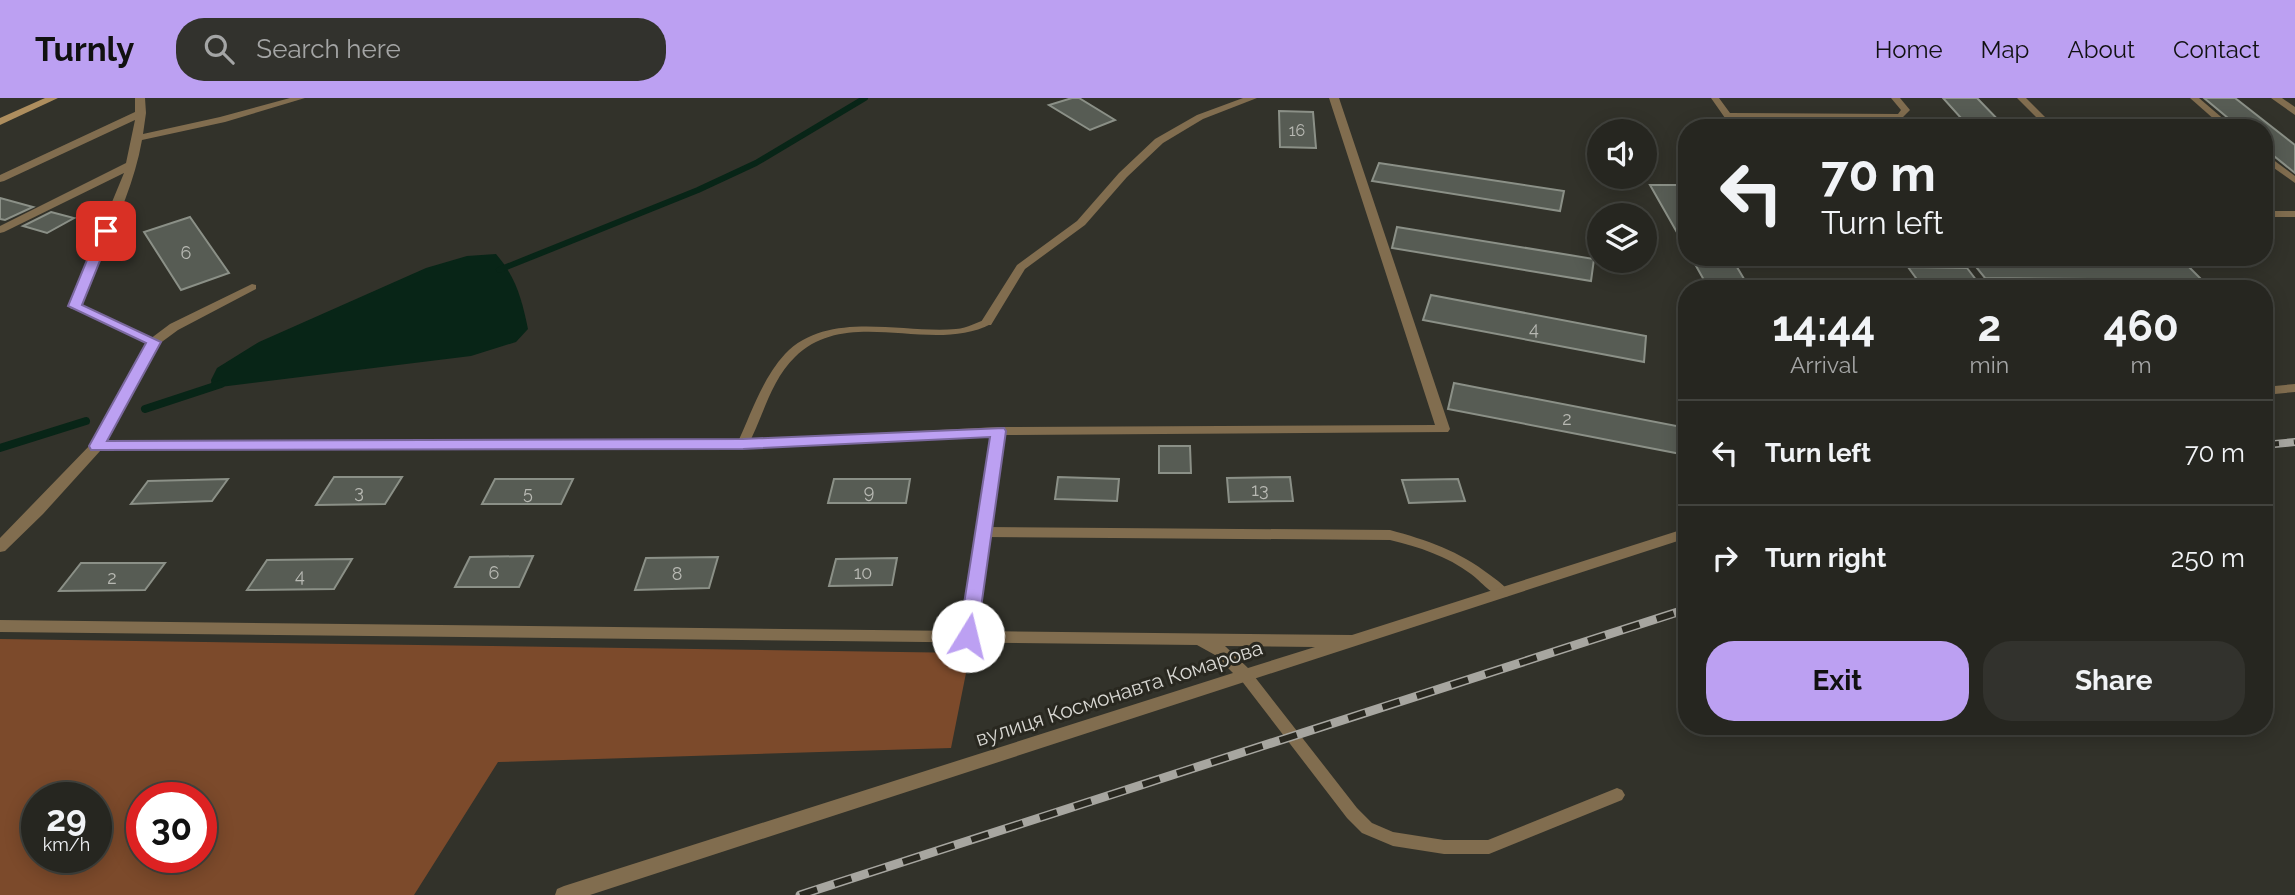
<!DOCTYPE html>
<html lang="en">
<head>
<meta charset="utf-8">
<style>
	body { margin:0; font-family:Raleway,sans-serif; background:#32322d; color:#f1f3f6; height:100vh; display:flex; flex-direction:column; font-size:26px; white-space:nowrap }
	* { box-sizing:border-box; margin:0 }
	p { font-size:23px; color:#a4a5a5 }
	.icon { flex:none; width:38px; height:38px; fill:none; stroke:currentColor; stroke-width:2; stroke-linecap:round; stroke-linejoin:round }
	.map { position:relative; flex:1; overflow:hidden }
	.drawer { position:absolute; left:1678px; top:182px; width:595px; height:455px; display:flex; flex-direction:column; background:#262620; border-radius:28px; box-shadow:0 4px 18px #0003,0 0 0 2px #42433e }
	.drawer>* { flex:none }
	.top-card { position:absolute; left:1678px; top:21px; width:595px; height:147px; border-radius:28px; box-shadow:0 4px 18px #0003,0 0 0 2px #42433e; background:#262620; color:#f1f3f6; overflow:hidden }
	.tools { position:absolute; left:1587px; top:21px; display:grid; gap:14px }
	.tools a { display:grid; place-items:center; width:70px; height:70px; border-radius:50%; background:#262620; box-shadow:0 4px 18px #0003,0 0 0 2px #42433e; font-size:35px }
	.speed { position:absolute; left:21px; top:684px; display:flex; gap:14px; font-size:35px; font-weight:700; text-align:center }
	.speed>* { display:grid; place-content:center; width:91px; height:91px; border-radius:50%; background:#262620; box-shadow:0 4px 18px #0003,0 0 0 2px #42433e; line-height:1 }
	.speed small { font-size:18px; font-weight:400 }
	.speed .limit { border:10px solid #d22; background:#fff; color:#111 }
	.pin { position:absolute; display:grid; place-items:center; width:60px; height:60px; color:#fff; margin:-30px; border-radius:14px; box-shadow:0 4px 10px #0006 }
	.me { position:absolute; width:77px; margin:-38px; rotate:9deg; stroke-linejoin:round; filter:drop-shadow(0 0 5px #0008) }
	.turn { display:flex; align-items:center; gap:24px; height:147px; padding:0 28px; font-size:32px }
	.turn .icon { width:91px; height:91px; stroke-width:2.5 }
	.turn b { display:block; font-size:49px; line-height:60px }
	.eta { display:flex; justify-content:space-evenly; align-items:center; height:119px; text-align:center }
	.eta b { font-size:42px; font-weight:700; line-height:49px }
	.primary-button { display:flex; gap:14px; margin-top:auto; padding:14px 28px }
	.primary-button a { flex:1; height:80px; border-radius:28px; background:#bca0f2; color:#111; font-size:28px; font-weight:700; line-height:80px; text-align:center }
	.primary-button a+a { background:#32322d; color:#f1f3f6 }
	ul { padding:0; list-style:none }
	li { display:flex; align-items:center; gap:21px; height:105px; padding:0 28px; border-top:2px solid #42433e }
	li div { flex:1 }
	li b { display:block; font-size:26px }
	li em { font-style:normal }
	header { display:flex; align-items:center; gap:42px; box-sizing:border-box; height:98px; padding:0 35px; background:#bca0f2; color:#111 }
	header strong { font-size:33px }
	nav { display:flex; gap:38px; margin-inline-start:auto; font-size:24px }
	.search { width:490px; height:63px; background:#32322d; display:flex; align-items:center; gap:18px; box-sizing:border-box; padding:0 24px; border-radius:28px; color:#a4a5a5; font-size:26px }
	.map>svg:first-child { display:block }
</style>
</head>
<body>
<header>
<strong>Turnly</strong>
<div class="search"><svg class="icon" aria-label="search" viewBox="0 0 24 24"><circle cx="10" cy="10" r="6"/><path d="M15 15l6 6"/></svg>Search here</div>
<nav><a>Home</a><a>Map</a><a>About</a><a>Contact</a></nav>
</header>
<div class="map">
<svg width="2295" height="797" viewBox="0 0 2295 797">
	<rect width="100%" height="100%" fill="#32322a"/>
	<path fill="#7c4a2b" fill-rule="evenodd" d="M0,541L970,555L951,650L498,664L414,797H0ZM37,700H96V760H37ZM142,700H201V760H142Z"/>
	<path fill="#082517" d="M496,156C516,179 522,202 528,231L516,244L471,258L212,290L211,282L217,270L259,244L426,170L467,158Z"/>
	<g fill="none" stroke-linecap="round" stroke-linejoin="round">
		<path stroke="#082517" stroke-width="6" d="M499,172L698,92L756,65L865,0"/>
		<g stroke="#082517" stroke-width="8">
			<path d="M145,311L221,286"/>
			<path d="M0,350L86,323"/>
		</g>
	</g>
	<g fill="#575c54" stroke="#8b9087" stroke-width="2">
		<path d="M1072,0H1079L1115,22L1090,32L1049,7Z"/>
		<path d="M1943,0H1977L2006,30H1970Z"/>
		<path d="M2204,0H2235L2295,47V75L2264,50V30H2240Z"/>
		<path d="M1279,13L1313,14L1316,50L1280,49Z"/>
		<path d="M1379,65L1564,93L1560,113L1372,83Z"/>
		<path d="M1650,87H1687V152Z"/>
		<path d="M0,100L33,109L5,122L0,121Z"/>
		<path d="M51,114L74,120L47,135L23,128Z"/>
		<path d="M190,119L229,175L181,192L144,134Z"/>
		<path d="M1397,129L1594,161L1591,183L1392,150Z"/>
		<path d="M1691,159H1731L1750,191H1709Z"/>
		<path d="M1968,159L2180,160L2202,182L1985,180Z"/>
		<path d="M1908,169L1967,170L1983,191H1924Z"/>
		<path d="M1431,197L1646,238L1644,264L1423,222Z"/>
		<path d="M1454,285L1687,330L1686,357L1448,311Z"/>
		<path d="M1159,348H1190L1191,375H1159Z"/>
		<path d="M334,379H402L385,406L316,407Z"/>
		<path d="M1058,379L1119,381L1117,403L1055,401Z"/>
		<path d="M1290,379L1293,403L1229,404L1227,380Z"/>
		<path d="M228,381L212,403L131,406L148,383Z"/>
		<path d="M495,381H573L561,406H482Z"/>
		<path d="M834,381H910L906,405H828Z"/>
		<path d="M1458,381L1465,403L1409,405L1402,382Z"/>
		<path d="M533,458L519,489H455L470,459Z"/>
		<path d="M718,459L709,490L635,492L646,460Z"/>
		<path d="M897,460L892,487L829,488L836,461Z"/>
		<path d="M352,461L334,491L247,492L267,462Z"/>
		<path d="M81,465H165L145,492L59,493Z"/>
	</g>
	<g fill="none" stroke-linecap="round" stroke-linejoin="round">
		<g fill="#816d4f" fill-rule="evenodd">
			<path d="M1711,0H1719L1730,15L1898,16L1901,12L1891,0H1900L1910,12L1900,22L1734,21L1740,30H1732Z"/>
			<path d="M2017,0H2026L2056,30H2047Z"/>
			<path d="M2190,0H2199L2234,30H2224Z"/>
			<path d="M2264,55L2295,78V85L2264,63Z"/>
			<rect x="2264" y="113" width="31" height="6"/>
			<path d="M75,205L158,242L159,244L158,246H150L71,210L70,208Z"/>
			<path d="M987,221L992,224L991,226C931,257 848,207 795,259C770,283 763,320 747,349L743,350L737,346C751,316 762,281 785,256C828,211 903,236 956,231C968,230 977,224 987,221Z"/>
			<path d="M984,429L1390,432C1427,442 1459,453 1490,477C1497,482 1505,488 1510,495L1508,498C1495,502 1482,484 1471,476C1447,458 1419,449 1390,442L984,439L978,434Z"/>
			<path d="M1246,572L1251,574L1357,710L1372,725L1393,734L1444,742H1488L1617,690L1622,692L1625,697L1622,702L1489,756H1444L1393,748L1362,735L1347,720L1241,582L1239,578L1241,574Z"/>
		</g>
		<g fill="#816d4f" fill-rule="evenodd">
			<path d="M135,0H145L146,15L143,36L220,19L290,0H305L225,24L142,42C132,100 101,153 81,208L79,211H71L69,208L124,75L4,134L0,135V128L126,65L135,22L4,83L0,84V77L135,14Z"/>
			<path d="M1243,0H1257L1203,21L1163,45L1127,79L1085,127L1025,171L991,227H983L981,224L1017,167L1077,123L1119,75L1155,41L1197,17Z"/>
			<path d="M1329,0H1339L1450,331L1448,334L1004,337L977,533L1352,537L1687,430V440L590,797H555L557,791L564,788L1233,575L1215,557L1197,547L0,534V522L961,533L991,338L743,350L101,352L43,416L5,453L0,454V440L92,345L150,241L170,226L252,186L256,187V191L178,232L159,246L106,343L743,342L998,329L1435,327ZM1225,548L1315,549L1248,570Z"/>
			<path d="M2271,0H2282L2295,9V17Z"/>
			<path d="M2295,286V294L2264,297V289Z"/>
		</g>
		<path fill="#ae8e5e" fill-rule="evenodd" d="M45,0H58L0,27V20Z"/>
		<defs>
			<path id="rail-far1" d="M2264,347L2295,344"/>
			<path id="rail" d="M800,797L1687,511"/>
		</defs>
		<use href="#rail-far1" stroke="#a7a6a0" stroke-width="8"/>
		<use href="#rail" stroke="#a7a6a0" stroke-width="9"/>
		<use href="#rail-far1" stroke="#292820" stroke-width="5" stroke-dasharray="15" stroke-linecap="butt"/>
		<use href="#rail" stroke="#292820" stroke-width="6" stroke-dasharray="18" stroke-linecap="butt"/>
	</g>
	<path fill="#bca0f2" stroke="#7a689d" stroke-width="2" d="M106,129L112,133L82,207L161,244L107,343L743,341L1004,330L1006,333L977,538L975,543H962L959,538L990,339L743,351L91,352L89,348L146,245L68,208L99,133Z"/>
	<g text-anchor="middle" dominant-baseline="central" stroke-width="6" stroke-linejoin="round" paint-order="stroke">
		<g font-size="16" fill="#b8b9b3">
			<text x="1297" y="32">16</text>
		</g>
		<g font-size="18" fill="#b8b9b3">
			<text x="186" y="154">6</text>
			<text x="1534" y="230">4</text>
			<text x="1567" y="320">2</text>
			<text x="1260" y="391">13</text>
			<text x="359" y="393">3</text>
			<text x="869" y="393">9</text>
			<text x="528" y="394">5</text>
			<text x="494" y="474">6</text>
			<text x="863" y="474">10</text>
			<text x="677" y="475">8</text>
			<text x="300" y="477">4</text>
			<text x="112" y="479">2</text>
		</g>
		<g font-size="21" fill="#d9d8d3" stroke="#292820">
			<text transform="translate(1119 595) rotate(-18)">вулиця Космонавта Комарова</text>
		</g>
	</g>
</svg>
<div class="tools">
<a><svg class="icon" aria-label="sound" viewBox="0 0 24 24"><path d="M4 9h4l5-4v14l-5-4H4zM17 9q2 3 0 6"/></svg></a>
<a><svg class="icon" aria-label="layers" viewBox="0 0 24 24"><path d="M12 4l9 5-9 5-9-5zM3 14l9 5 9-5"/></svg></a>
</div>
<div class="speed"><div>29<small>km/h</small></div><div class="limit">30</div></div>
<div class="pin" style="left:106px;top:133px;background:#d93025"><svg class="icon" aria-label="arrive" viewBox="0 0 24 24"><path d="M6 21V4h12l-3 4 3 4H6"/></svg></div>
<svg class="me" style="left:968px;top:538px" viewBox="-20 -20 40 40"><circle r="19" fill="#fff"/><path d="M0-13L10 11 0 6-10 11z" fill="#bca0f2"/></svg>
<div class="top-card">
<div class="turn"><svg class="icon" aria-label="left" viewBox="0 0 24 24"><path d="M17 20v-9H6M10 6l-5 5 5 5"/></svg><div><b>70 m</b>Turn left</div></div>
</div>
<section class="drawer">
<div class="eta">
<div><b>14:44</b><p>Arrival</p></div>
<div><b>2</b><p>min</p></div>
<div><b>460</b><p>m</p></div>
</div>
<ul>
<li><svg class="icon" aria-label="left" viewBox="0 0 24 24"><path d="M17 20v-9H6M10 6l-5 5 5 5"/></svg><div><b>Turn left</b></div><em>70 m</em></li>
<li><svg class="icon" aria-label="right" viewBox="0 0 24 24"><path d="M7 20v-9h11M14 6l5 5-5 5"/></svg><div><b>Turn right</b></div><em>250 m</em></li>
</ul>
<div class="primary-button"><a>Exit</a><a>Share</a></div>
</section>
</div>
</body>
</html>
